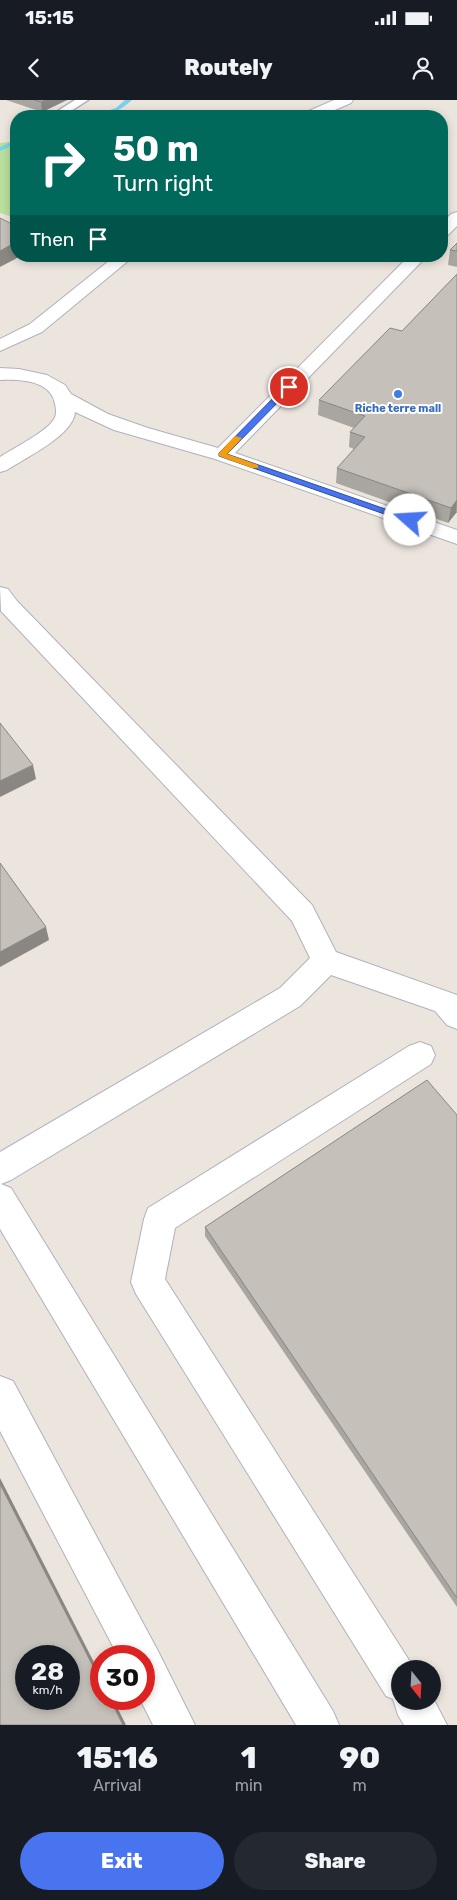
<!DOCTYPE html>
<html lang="en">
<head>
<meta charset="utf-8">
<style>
	body { margin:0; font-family:Rubik,sans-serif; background:#242831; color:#f1f3f6; height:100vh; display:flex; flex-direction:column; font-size:19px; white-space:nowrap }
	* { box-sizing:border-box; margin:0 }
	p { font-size:16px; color:#9ea1a6 }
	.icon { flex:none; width:28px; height:28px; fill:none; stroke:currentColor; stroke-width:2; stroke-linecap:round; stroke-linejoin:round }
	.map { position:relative; height:1625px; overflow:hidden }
	.side { display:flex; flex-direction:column; background:#171b24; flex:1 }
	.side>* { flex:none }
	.banner { position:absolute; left:10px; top:10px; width:438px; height:152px; border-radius:20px; box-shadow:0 2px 8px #0003; background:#00695c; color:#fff; overflow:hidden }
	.needle { width:32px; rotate:162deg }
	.controls { position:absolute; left:391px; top:1560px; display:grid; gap:10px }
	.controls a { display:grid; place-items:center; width:50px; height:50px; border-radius:50%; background:#171b24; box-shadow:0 2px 8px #0003; font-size:25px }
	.speed { position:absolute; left:15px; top:1545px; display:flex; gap:10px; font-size:25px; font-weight:700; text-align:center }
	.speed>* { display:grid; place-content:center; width:65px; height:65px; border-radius:50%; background:#171b24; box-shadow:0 2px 8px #0003; line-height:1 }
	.speed small { font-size:12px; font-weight:400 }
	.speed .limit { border:8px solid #d22; background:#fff; color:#111 }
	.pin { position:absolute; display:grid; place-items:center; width:42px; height:42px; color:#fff; margin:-21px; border:2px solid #fff; border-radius:50%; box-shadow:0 1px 5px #0007 }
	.me { position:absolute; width:55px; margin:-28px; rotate:289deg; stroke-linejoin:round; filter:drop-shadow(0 0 4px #0008) }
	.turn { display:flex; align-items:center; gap:18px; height:105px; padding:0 20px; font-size:22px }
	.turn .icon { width:65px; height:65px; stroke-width:2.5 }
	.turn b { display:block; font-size:35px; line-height:42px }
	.then { display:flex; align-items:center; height:48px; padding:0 20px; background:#0003; gap:10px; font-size:19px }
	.eta { display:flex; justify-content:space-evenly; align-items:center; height:85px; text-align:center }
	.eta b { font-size:30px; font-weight:800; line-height:35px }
	.cta { display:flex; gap:10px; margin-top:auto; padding:10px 20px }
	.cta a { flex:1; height:58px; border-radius:30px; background:#4875ef; color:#fff; font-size:20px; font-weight:800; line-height:58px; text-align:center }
	.cta a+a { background:#242831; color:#f1f3f6 }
	.status { display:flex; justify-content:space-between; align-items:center; height:35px; padding:0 25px; background:#171b24; direction:ltr }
	.status svg { height:14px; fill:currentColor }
	header { display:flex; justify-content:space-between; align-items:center; height:65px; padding:0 20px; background:#171b24; font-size:22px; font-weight:800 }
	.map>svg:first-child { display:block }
</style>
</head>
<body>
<div class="status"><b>15:15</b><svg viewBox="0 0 49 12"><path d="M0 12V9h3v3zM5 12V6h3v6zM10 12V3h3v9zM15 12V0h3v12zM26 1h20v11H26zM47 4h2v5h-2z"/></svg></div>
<header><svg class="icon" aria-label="back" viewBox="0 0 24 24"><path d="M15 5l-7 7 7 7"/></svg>Routely<svg class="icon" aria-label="person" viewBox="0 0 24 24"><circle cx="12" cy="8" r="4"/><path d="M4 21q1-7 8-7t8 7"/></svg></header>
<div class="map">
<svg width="457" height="1625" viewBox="0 0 457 1625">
	<rect width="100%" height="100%" fill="#ece5de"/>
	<path fill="#badf9e" d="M16,41V118L0,113V43Z"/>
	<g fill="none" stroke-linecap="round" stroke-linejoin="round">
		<g fill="#78d3e8" fill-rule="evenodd">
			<path d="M125,0H132C121,10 108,17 93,16L116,8Z"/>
			<path d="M16,40V44L0,51V47Z"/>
		</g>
		<defs>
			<path id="lane" d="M75,0H88L63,16H50Z"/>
			<g id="street">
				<path d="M334,0H353L351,3L321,16H302L304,13Z"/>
				<path d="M457,112V126L447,136L441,138V124L451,114Z"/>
				<path d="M115,156H134L42,232L0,251V239L30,224Z"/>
				<path d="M409,156H427L235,353L457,430V444L215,359L114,330L75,312C74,335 25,358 7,370L0,372V357C12,349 48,331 54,319C57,315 56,308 55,304C51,280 19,279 0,280V268L19,269L47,275L65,285L71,294L108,314L148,328L218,348Z"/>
				<path d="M0,487L8,489L17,501L312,805L336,852L457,895V929L447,925L435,911L331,875L300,906L11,1080L1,1084L11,1088L333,1611L339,1625H296L0,1129V1052L280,888L310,858L292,821L1,511Z"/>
				<path d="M420,942L431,946L435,955L431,964L175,1128L165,1179L414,1568L400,1569V1601H432V1596L447,1625H404L398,1615L393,1599L386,1596L136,1194L131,1182L144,1119L148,1108L409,946Z"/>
				<path d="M0,1276L13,1281L158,1551L195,1625H153L140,1599H144V1556H118L0,1331Z"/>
			</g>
		</defs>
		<use href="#lane" stroke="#afb2bb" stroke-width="3"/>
		<use href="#street" stroke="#afb2bb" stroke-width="2"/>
		<use href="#lane" fill="#fff" fill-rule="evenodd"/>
		<use href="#street" fill="#fff" fill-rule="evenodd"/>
	</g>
	<g fill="#a9a5a0">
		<path d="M6,0H67L42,12Z"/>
		<path d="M457,143V167L448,165L450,150Z"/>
		<path d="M457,174V413H456L448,423L336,383L337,368L354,349L349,347L350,332L354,328L318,315L319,300L402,231Z"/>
		<path d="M457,1015V1507L205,1136V1127Z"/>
	</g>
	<g fill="#8a8682">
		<path d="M46,0H67L42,12L41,2Z"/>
		<path d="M16,142V156H21L0,167V151Z"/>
		<path d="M457,400L456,413L448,423L451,408Z"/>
		<path d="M33,665L36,679L0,697V681Z"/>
		<path d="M46,827L49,840L0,867V852Z"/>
		<path d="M0,1378L101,1576V1582L0,1384Z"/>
		<path d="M110,1599H113L126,1625H123Z"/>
	</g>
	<g fill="#c5c0ba" stroke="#8a8682" fill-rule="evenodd">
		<path d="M34,0H46L41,2Z"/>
		<path d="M0,118L16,126V142L0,151Z"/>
		<path d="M457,143V151L450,150Z"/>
		<path d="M457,174V400L451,408L337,368L365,337L350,332L365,316L319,300L390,228L402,231Z"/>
		<path d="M0,623L33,665L0,681Z"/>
		<path d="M0,763L46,827L0,852Z"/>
		<path d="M427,980L457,1015V1498L205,1127Z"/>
		<path d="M0,1384L101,1582V1599H110L123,1625H0ZM26,1556H69V1599H26Z"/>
	</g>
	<path fill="#4875ef" stroke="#2f4c9b" d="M286,285L293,287L227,354L414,419V422H407L219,356V353Z"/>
	<path fill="#f59e0b" d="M235,336L242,338L227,354L258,365V368H252L219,356V353Z"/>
	<circle fill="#3f7fe0" stroke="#fff" stroke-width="2" cx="398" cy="294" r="5"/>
	<g text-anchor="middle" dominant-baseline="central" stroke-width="4" stroke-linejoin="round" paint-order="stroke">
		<g font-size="11" font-weight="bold" fill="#366cbe" stroke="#fff">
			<text x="398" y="308">Riche terre mall</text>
		</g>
	</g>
</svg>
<div class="controls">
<a><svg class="needle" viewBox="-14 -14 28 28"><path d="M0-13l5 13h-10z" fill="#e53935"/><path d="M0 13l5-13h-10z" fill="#9ea1a6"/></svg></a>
</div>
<div class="speed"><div>28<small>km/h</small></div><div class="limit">30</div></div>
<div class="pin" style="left:289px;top:287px;background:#d93025"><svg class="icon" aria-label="arrive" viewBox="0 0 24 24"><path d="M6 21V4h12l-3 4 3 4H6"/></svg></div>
<svg class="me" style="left:410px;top:420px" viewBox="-20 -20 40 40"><circle r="19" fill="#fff"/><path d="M0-13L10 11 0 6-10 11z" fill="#4875ef"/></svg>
<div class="banner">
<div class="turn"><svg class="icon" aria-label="right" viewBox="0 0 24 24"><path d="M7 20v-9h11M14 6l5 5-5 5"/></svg><div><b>50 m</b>Turn right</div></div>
<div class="then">Then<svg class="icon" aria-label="arrive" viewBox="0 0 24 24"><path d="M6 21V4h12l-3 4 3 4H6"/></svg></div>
</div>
</div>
<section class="side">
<div class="eta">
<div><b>15:16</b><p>Arrival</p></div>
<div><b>1</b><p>min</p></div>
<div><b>90</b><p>m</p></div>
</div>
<div class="cta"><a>Exit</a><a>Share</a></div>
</section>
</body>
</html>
